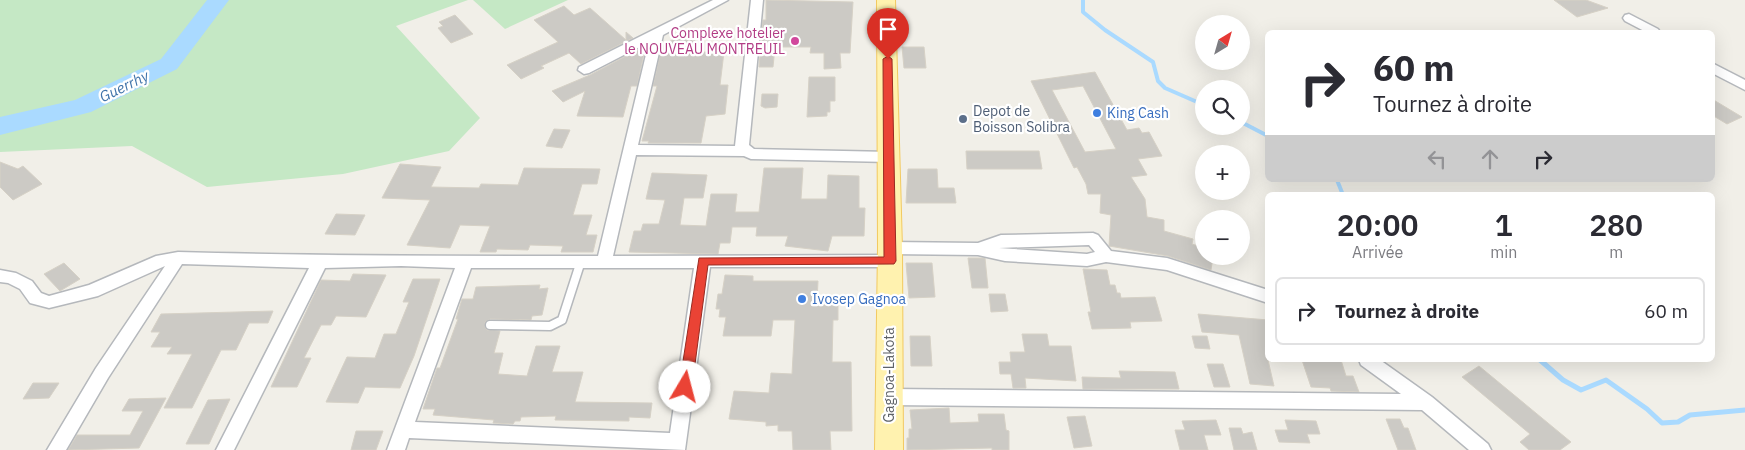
<!DOCTYPE html>
<html lang="fr">
<head>
<meta charset="utf-8">
<style>
	body { margin:0; font-family:"IBM Plex Sans",sans-serif; background:#f2f2f3; color:#2b2b33; height:100vh; display:flex; flex-direction:column; font-size:19px; white-space:nowrap }
	* { box-sizing:border-box; margin:0 }
	p { font-size:16px; color:#7c7c81 }
	.icon { flex:none; width:28px; height:28px; fill:none; stroke:currentColor; stroke-width:2; stroke-linecap:round; stroke-linejoin:round }
	.map { position:relative; flex:1; overflow:hidden }
	.side { position:absolute; left:1265px; top:192px; width:450px; height:170px; display:flex; flex-direction:column; background:#fff; border-radius:8px; box-shadow:0 5px 20px #0002 }
	.side>* { flex:none }
	.hud { position:absolute; left:1265px; top:30px; width:450px; height:152px; border-radius:8px; box-shadow:0 5px 20px #0002; background:#fff; color:#2b2b33; overflow:hidden }
	.needle { width:32px; rotate:37deg }
	.fabs { position:absolute; left:1195px; top:15px; display:grid; gap:10px }
	.fabs a { display:grid; place-items:center; width:55px; height:55px; border-radius:50%; background:#fff; box-shadow:0 5px 20px #0002; font-size:25px }
	.pin { position:absolute; display:grid; place-items:center; width:42px; height:42px; color:#fff; margin:-51px -21px; border-radius:50% 50% 50% 0; rotate:-45deg; box-shadow:0 0 5px #0007 }
	.pin .icon { rotate:45deg }
	.me { position:absolute; width:55px; margin:-28px; rotate:8deg; stroke-linejoin:round; filter:drop-shadow(0 0 4px #0008) }
	.turn { display:flex; align-items:center; gap:18px; height:105px; padding:0 25px; font-size:22px }
	.turn .icon { width:65px; height:65px; stroke-width:2.5 }
	.turn b { display:block; font-size:35px; line-height:42px }
	.lanes { display:flex; align-items:center; height:48px; padding:0 25px; background:#0003; justify-content:center; gap:25px; direction:ltr }
	.lanes .off { opacity:.35 }
	.eta { display:flex; justify-content:space-evenly; align-items:center; height:85px; text-align:center }
	.eta b { font-size:30px; font-weight:600; line-height:35px }
	ul { padding:0; list-style:none }
	li { display:flex; align-items:center; gap:15px; height:68px; margin:0 10px 8px; padding:0 15px; border:2px solid #e1e1e2; border-radius:8px }
	li div { flex:1 }
	li b { display:block; font-size:19px }
	li em { font-style:normal }
	.map>svg:first-child { display:block }
</style>
</head>
<body>
<div class="map">
<svg width="1745" height="450" viewBox="0 0 1745 450">
	<rect width="100%" height="100%" fill="#f1efe8"/>
	<g fill="#c5e8c5">
		<path d="M0,0H468L396,26L480,118L449,151L343,174L207,187L132,146L0,152Z"/>
		<path d="M473,0H568L505,29Z"/>
	</g>
	<g fill="none" stroke-linecap="round" stroke-linejoin="round">
		<g stroke="#aadaff" stroke-width="4">
			<path d="M1083,0V12L1105,30L1153,62L1158,81L1165,88L1204,105"/>
			<path d="M1241,122L1268,136"/>
			<path d="M1337,180L1343,195"/>
		</g>
		<path stroke="#aadaff" stroke-width="5" d="M1540,360L1563,380L1581,390L1606,380L1647,409L1662,423L1678,422L1690,415L1745,410"/>
		<path fill="#aadaff" fill-rule="evenodd" d="M207,0H229L177,69L91,112L0,135V117L75,100L161,59Z"/>
	</g>
	<g fill="#cccac5" stroke="#d6d1c6" fill-rule="evenodd">
		<path d="M766,0L853,2L850,53H840L841,68L824,69V53H810L811,47H775L773,67H759L763,20H766Z"/>
		<path d="M1554,0H1586L1608,8L1577,17Z"/>
		<path d="M564,6L574,15L590,8L626,40V32L633,38L581,64L569,53L541,66L544,68L521,79L507,65L558,42L534,20Z"/>
		<path d="M455,15L473,34L451,43L438,28L443,26L439,22Z"/>
		<path d="M684,33L686,40L695,39L694,52H724L720,85H728L725,114L706,116L701,143H648L649,141H642L657,86H653L662,46Z"/>
		<path d="M643,47L645,49L637,86H631L623,117L577,116L585,91L563,102L552,91L590,75Z"/>
		<path d="M902,47H924L926,68H904Z"/>
		<path d="M1095,72L1127,130L1139,128L1142,133L1149,132L1162,156L1138,159L1147,175L1131,177L1145,199L1147,217L1164,220V231L1193,239L1192,244L1204,248V256L1213,257L1211,270L1168,256L1109,246L1111,215L1100,213L1101,194H1088L1086,184L1077,167L1074,168L1031,81ZM1083,86L1116,149L1085,152L1052,90Z"/>
		<path d="M809,77H835V101H830V112H827V116L807,117Z"/>
		<path d="M762,94H778L777,107L765,108L761,106Z"/>
		<path d="M1712,99L1742,117L1727,124L1712,115Z"/>
		<path d="M554,129L570,130L562,148L546,146Z"/>
		<path d="M966,151H1039L1042,169H967Z"/>
		<path d="M0,162L18,169L23,166L42,184L13,200L0,187Z"/>
		<path d="M400,164L441,167L431,187L479,188L481,184L518,185L524,168L600,169L597,184H582L573,215H592L586,235H597L593,252H561L563,246L530,245L528,250L497,249L496,252H480L490,226L460,225L450,248L407,245L430,200L382,198Z"/>
		<path d="M764,168H803L801,199H827L828,175L859,176V208H865L864,236H832L828,251L785,246L788,236H756L757,227H732L730,243H720L718,254L629,252L634,231H641L643,224H659L665,200L646,199L652,173L707,175L703,198H684L680,225L706,226L711,194H737L735,212H759Z"/>
		<path d="M908,169H937L938,188H954L956,203H906Z"/>
		<path d="M336,214L365,215L355,235L325,234Z"/>
		<path d="M968,258H985L988,288H972Z"/>
		<path d="M64,263L80,279L60,291L44,274Z"/>
		<path d="M906,263H932L935,297L909,298Z"/>
		<path d="M1083,269L1107,270L1110,285H1115L1117,293H1120L1121,298L1155,297L1162,321L1130,322L1131,328L1092,329L1088,312H1091Z"/>
		<path d="M353,274L386,275L366,317L336,316L331,325H321L304,358H311L297,387H271L321,280L350,281Z"/>
		<path d="M725,275L753,276V281H818L817,301H838V320H833L832,362H851L852,431H830L831,450H793L792,431H778V425L766,426V422L729,419L734,391L769,393L771,373L792,374L795,320H773L771,336H723L726,317H719L720,309H716L718,294H722Z"/>
		<path d="M413,279H440L414,356L400,388L365,387L358,403L326,402L347,357L375,358L384,334H396L409,302H403Z"/>
		<path d="M540,285L539,289L548,288L542,315L532,316L531,320L490,319L485,322V327L487,330L500,331L494,353H503L498,374L527,376L536,346H560L552,372H583L575,402L652,403L650,418L629,417V421L555,420L556,416L521,417L520,421H515L513,424L493,423L494,420L433,415L435,409H423L437,368H440L458,319H456L462,299H473L476,287Z"/>
		<path d="M989,294H1005L1008,311L991,312Z"/>
		<path d="M273,311L268,323H249L236,350H221L192,408H164L192,354H167L172,347H151L160,332H151L161,314Z"/>
		<path d="M1198,314L1268,320V360L1274,386L1250,384L1239,335L1202,332Z"/>
		<path d="M1022,334H1047L1049,346H1071L1076,381L1025,378L1026,388H1013L1011,374H1000L999,362H1011L1010,352H1025Z"/>
		<path d="M910,336H930L932,366H911Z"/>
		<path d="M1192,336H1207L1210,349L1195,348Z"/>
		<path d="M1302,360H1341L1346,376H1353L1359,392L1331,391L1330,388L1311,387Z"/>
		<path d="M1207,364H1223L1230,387H1214Z"/>
		<path d="M1479,366L1571,442L1560,450H1529L1520,442L1530,434L1462,377Z"/>
		<path d="M1119,371L1175,372L1179,389H1083L1082,377L1121,378Z"/>
		<path d="M33,383H59L49,398L23,399Z"/>
		<path d="M166,398L139,448L68,450L77,435H130L143,411H122L129,399Z"/>
		<path d="M230,399L209,444H186L208,400Z"/>
		<path d="M949,408L950,423L979,422L978,414H1004L1006,430L1009,431V450H992V448L907,450V438H909V429H912L910,410Z"/>
		<path d="M1085,416L1092,446L1074,448L1067,417Z"/>
		<path d="M1386,419H1400L1404,428H1408L1416,450H1398Z"/>
		<path d="M1216,420L1221,435H1204L1208,450H1180L1175,430H1185L1182,421Z"/>
		<path d="M1285,420L1316,421L1320,434H1307L1310,443L1279,442L1275,430H1288Z"/>
		<path d="M1229,428H1241L1243,434L1252,432L1257,450H1234Z"/>
		<path d="M356,431H383L376,450H351Z"/>
	</g>
	<g fill="none" stroke-linecap="round" stroke-linejoin="round">
		<defs>
			<path id="lane" d="M490,325L550,326L562,320L581,261"/>
			<g id="street">
				<path d="M713,0H728L663,35L638,145L735,146L751,0H763L749,145L754,149L890,152L895,153L897,157L895,161L890,162L751,159L744,156L636,155L613,256L890,255L895,257L898,261L895,265L890,267H710L685,450L409,438L405,450H387L455,268L401,266L325,268L234,450H216L309,268L182,264L108,378L66,450H47L96,368L165,266L98,296L49,308L30,303L20,289L8,283L0,282V270L16,273L32,281L41,293L49,296L89,285L156,256L178,252C318,256 458,256 598,256L649,42L589,73L584,74L578,70L579,67ZM471,268H694L670,433L415,422Z"/>
				<path d="M1629,14L1658,29L1660,32H1646L1625,21L1623,18L1625,15Z"/>
				<path d="M1712,63L1745,80V90L1712,73Z"/>
				<path d="M1093,233L1098,235L1111,251L1167,258L1268,290V303L1167,270L1106,262L1087,266L1005,261L978,255L890,254L885,252L882,248L885,244L890,242L978,243L1001,235ZM1089,245L1095,252L1087,254L999,248Z"/>
				<path d="M1359,360H1380L1432,397L1488,444L1491,450H1469L1422,410L890,405L884,402L881,397L884,392L890,389L1401,394L1361,365Z"/>
			</g>
			<path id="primary" d="M877,0H895L902,248L903,450H875L878,248Z"/>
		</defs>
		<use href="#lane" stroke="#b5b8bc" stroke-width="11"/>
		<use href="#street" stroke="#b5b8bc" stroke-width="3"/>
		<use href="#primary" stroke="#f2c960" stroke-width="2"/>
		<use href="#lane" stroke="#fff" stroke-width="8"/>
		<use href="#street" fill="#fff" fill-rule="evenodd"/>
		<use href="#primary" fill="#fff2af" fill-rule="evenodd"/>
	</g>
	<path fill="#ea4335" stroke="#982c22" d="M888,56L892,59L896,261L894,264L708,265L692,387L690,391L685,392L681,391L679,387L699,258L884,257L883,59Z"/>
	<circle fill="#d1479c" stroke="#fff" stroke-width="2" cx="795" cy="41" r="5"/>
	<g fill="#3f7fe0" stroke="#fff" stroke-width="2">
		<circle cx="1097" cy="113" r="5"/>
		<circle cx="802" cy="299" r="5"/>
	</g>
	<circle fill="#5c6f8a" stroke="#fff" stroke-width="2" cx="963" cy="119" r="5"/>
	<g text-anchor="middle" dominant-baseline="central" stroke-width="4.5" stroke-linejoin="round" paint-order="stroke">
		<g font-size="14" fill="#b23c85" stroke="#fff" text-anchor="end">
			<text x="785" y="33">Complexe hotelier<tspan x="785" dy="16">le NOUVEAU MONTREUIL</tspan></text>
		</g>
		<g font-size="14" fill="#4e5e75" stroke="#fff" text-anchor="start">
			<text x="973" y="111">Depot de<tspan x="973" dy="16">Boisson Solibra</tspan></text>
		</g>
		<g font-size="14" fill="#366cbe" stroke="#fff" text-anchor="start">
			<text x="1107" y="113">King Cash</text>
			<text x="812" y="299">Ivosep Gagnoa</text>
		</g>
		<g font-size="14" fill="#5f6368" stroke="#fff">
			<text transform="translate(889 375) rotate(-90)">Gagnoa-Lakota</text>
		</g>
		<g font-size="15" font-style="italic" fill="#4174aa" stroke="#fff">
			<text transform="translate(124 86) rotate(-26)">Guerrhy</text>
		</g>
	</g>
</svg>
<div class="fabs">
<a><svg class="needle" viewBox="-14 -14 28 28"><path d="M0-13l5 13h-10z" fill="#e53935"/><path d="M0 13l5-13h-10z" fill="#7c7c81"/></svg></a>
<a><svg class="icon" aria-label="search" viewBox="0 0 24 24"><circle cx="10" cy="10" r="6"/><path d="M15 15l6 6"/></svg></a>
<a>+</a>
<a>−</a>
</div>
<div class="pin" style="left:888px;top:59px;background:#d93025"><svg class="icon" aria-label="arrive" viewBox="0 0 24 24"><path d="M6 21V4h12l-3 4 3 4H6"/></svg></div>
<svg class="me" style="left:685px;top:387px" viewBox="-20 -20 40 40"><circle r="19" fill="#fff"/><path d="M0-13L10 11 0 6-10 11z" fill="#ea4335"/></svg>
<div class="hud">
<div class="turn"><svg class="icon" aria-label="right" viewBox="0 0 24 24"><path d="M7 20v-9h11M14 6l5 5-5 5"/></svg><div><b>60 m</b>Tournez à droite</div></div>
<div class="lanes"><svg class="icon off" aria-label="left" viewBox="0 0 24 24"><path d="M17 20v-9H6M10 6l-5 5 5 5"/></svg><svg class="icon off" aria-label="ahead" viewBox="0 0 24 24"><path d="M12 20V5M6 11l6-6 6 6"/></svg><svg class="icon" aria-label="right" viewBox="0 0 24 24"><path d="M7 20v-9h11M14 6l5 5-5 5"/></svg></div>
</div>
<section class="side">
<div class="eta">
<div><b>20:00</b><p>Arrivée</p></div>
<div><b>1</b><p>min</p></div>
<div><b>280</b><p>m</p></div>
</div>
<ul>
<li><svg class="icon" aria-label="right" viewBox="0 0 24 24"><path d="M7 20v-9h11M14 6l5 5-5 5"/></svg><div><b>Tournez à droite</b></div><em>60 m</em></li>
</ul>
</section>
</div>
</body>
</html>
